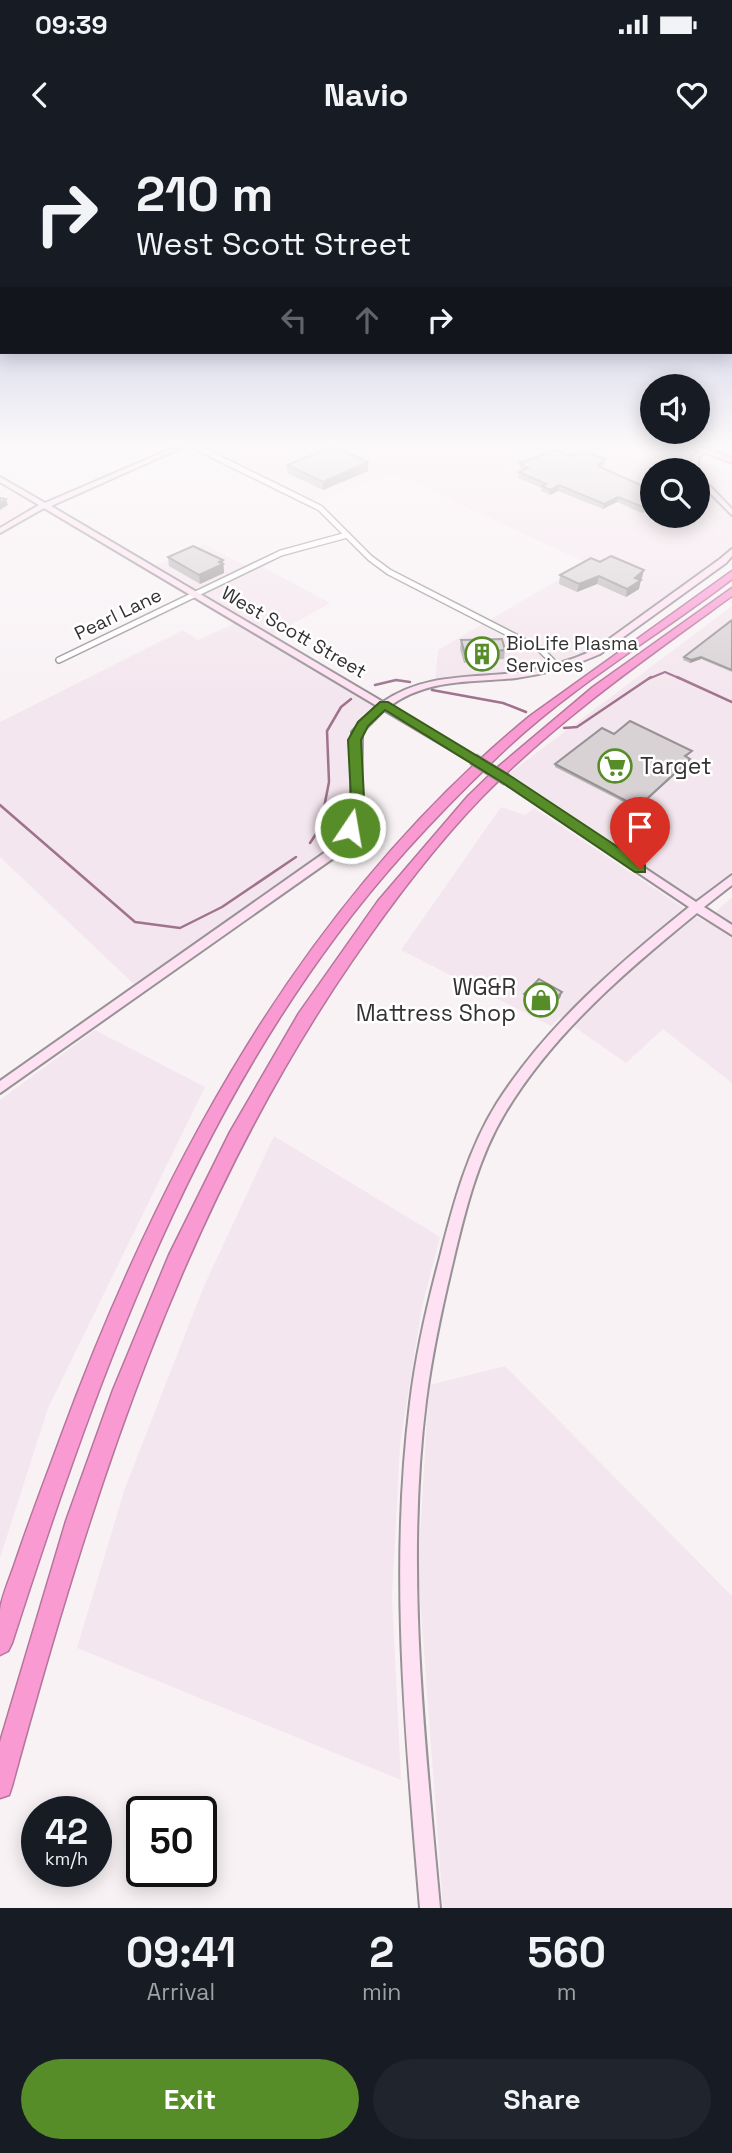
<!DOCTYPE html>
<html lang="en">
<head>
<meta charset="utf-8">
<style>
	body { margin:0; font-family:"Space Grotesk",sans-serif; background:#20242c; color:#f1f3f6; height:100vh; display:flex; flex-direction:column; font-size:26px; white-space:nowrap }
	* { box-sizing:border-box; margin:0 }
	p { font-size:23px; color:#9ea1a6 }
	.icon { flex:none; width:38px; height:38px; fill:none; stroke:currentColor; stroke-width:2; stroke-linecap:round; stroke-linejoin:round }
	.map { position:relative; height:1768px; overflow:hidden }
	.panel { display:flex; flex-direction:column; background:#171b24; flex:1 }
	.panel>* { flex:none }
	.hud { position:absolute; left:0px; top:0px; width:733px; height:214px; box-shadow:0 4px 18px #0003; background:#171b24; color:#f1f3f6; overflow:hidden }
	.tools { position:absolute; left:640px; top:234px; display:grid; gap:14px }
	.tools a { display:grid; place-items:center; width:70px; height:70px; border-radius:50%; background:#171b24; box-shadow:0 4px 18px #0003; font-size:35px }
	.speed { position:absolute; left:21px; top:1656px; display:flex; gap:14px; font-size:35px; font-weight:700; text-align:center }
	.speed>* { display:grid; place-content:center; width:91px; height:91px; border-radius:50%; background:#171b24; box-shadow:0 4px 18px #0003; line-height:1 }
	.speed small { font-size:18px; font-weight:400 }
	.speed .limit { border:4px solid #111; border-radius:10px; background:#fff; color:#111 }
	.pin { position:absolute; display:grid; place-items:center; width:60px; height:60px; color:#fff; margin:-72px -30px; border-radius:50% 50% 50% 0; rotate:-45deg; box-shadow:0 0 7px #0007 }
	.pin .icon { rotate:45deg }
	.me { position:absolute; width:77px; margin:-38px; rotate:12deg; stroke-linejoin:round; filter:drop-shadow(0 0 5px #0008) }
	.turn { display:flex; align-items:center; gap:24px; height:147px; padding:0 21px; font-size:32px }
	.turn .icon { width:91px; height:91px; stroke-width:2.5 }
	.turn b { display:block; font-size:49px; line-height:60px }
	.lanes { display:flex; align-items:center; height:66px; padding:0 21px; background:#0003; justify-content:center; gap:35px; direction:ltr }
	.lanes .off { opacity:.35 }
	.eta { display:flex; justify-content:space-evenly; align-items:center; height:119px; text-align:center }
	.eta b { font-size:42px; font-weight:700; line-height:49px }
	.primary-button { display:flex; gap:14px; margin-top:auto; padding:14px 21px }
	.primary-button a { flex:1; height:80px; border-radius:42px; background:#568d28; color:#fff; font-size:28px; font-weight:700; line-height:80px; text-align:center }
	.primary-button a+a { background:#20242c; color:#f1f3f6 }
	.status { display:flex; justify-content:space-between; align-items:center; height:49px; padding:0 35px; background:#171b24; direction:ltr }
	.status svg { height:19px; fill:currentColor }
	header { display:flex; justify-content:space-between; align-items:center; height:91px; padding:0 21px; background:#171b24; font-size:32px; font-weight:700 }
	.map>svg:first-child { display:block }
</style>
</head>
<body>
<div class="status"><b>09:39</b><svg viewBox="0 0 49 12"><path d="M0 12V9h3v3zM5 12V6h3v6zM10 12V3h3v9zM15 12V0h3v12zM26 1h20v11H26zM47 4h2v5h-2z"/></svg></div>
<header><svg class="icon" aria-label="back" viewBox="0 0 24 24"><path d="M15 5l-7 7 7 7"/></svg>Navio<svg class="icon" aria-label="heart" viewBox="0 0 24 24"><path d="M12 20l-8-8c-3-5 5-10 8-4 3-6 11-1 8 4z"/></svg></header>
<div class="map">
<svg width="732" height="1768" viewBox="0 0 732 1768">
	<rect width="100%" height="100%" fill="#f8f2f5"/>
	<g fill="#f4e6ee">
		<path d="M198,308H685L690,312L689,331H653V376H698V345L706,353L715,352L702,336V322L732,333V411L597,512L541,532L435,542L438,510L587,423L395,334L309,362Z"/>
		<path d="M3,347L22,357L24,363L19,373L0,384V349Z"/>
		<path d="M204,404L250,428L258,424L330,463L271,496L278,503L384,564L357,592L358,658L341,704L140,850L0,717V582L183,490L198,500L242,480L150,428Z"/>
		<path d="M732,466V732L696,761L507,635Z"/>
		<path d="M501,667L525,675L534,668L705,782L732,757V943L663,889L626,923L560,877L551,886L401,810Z"/>
		<path d="M95,890L205,947L48,1268L0,1418V960Z"/>
		<path d="M274,996L440,1097L422,1167L400,1305L392,1457L401,1640L77,1508L125,1348L204,1146Z"/>
		<path d="M505,1226L732,1456V1768H443L418,1431L429,1245Z"/>
	</g>
	<g fill="none" stroke-linecap="round" stroke-linejoin="round">
		<path stroke="#a0738d" stroke-width="2" d="M648,539L665,532L681,539"/>
		<g stroke="#a0738d" stroke-width="2.5">
			<path d="M677,537L732,562"/>
			<path d="M375,545L396,540L410,542"/>
			<path d="M432,550L503,563L526,572"/>
			<path d="M564,588L577,587L651,537"/>
			<path d="M0,665L135,782L180,788L222,767L296,717"/>
			<path d="M310,703L320,688L329,642L327,591L341,567L351,559"/>
		</g>
		<defs>
			<g id="street">
				<path d="M198,308L320,368L370,418L389,432L541,510L558,527"/>
				<path d="M59,520L281,413L347,395"/>
			</g>
			<g id="secondary">
				<path d="M173,308H181L51,366L383,562C423,534 469,538 515,533C543,529 568,522 594,510L720,419L732,409V416L726,423L600,514C573,526 546,534 516,538C471,543 429,538 390,566L476,617V621H470L384,570L362,592L361,669L355,688L335,717L0,953V941L327,711L345,687L351,669L352,592L377,566L44,368L0,393V388L39,365L0,342V337L45,363Z"/>
				<path d="M705,308H712L698,317V331H691L692,316Z"/>
				<path d="M698,334L732,369V375L698,341Z"/>
				<path d="M507,637L696,762L732,735V745L704,767L732,785V795L697,773C626,831 553,893 505,973C478,1018 465,1071 453,1122C442,1168 432,1214 426,1261C405,1429 425,1601 440,1768H420C406,1601 389,1430 410,1263C416,1213 427,1165 440,1117C453,1065 468,1009 497,963C547,885 617,825 689,767L503,642L502,640Z"/>
			</g>
			<path id="primary" d="M693,308H703L732,318V323Z"/>
			<g id="highway">
				<path d="M732,431V439C659,495 577,543 509,606C447,664 387,727 336,796C180,1005 91,1257 12,1503L8,1511L0,1515C0,1500 0,1485 0,1470C2,1455 10,1438 15,1423C29,1381 45,1340 60,1299C160,1027 303,762 530,576Z"/>
				<path d="M732,448V456C645,519 556,581 481,658C433,708 391,764 352,821C181,1070 91,1357 12,1646L9,1655L0,1658V1602L66,1381L113,1250L169,1115L230,992L299,873L378,761L468,656L498,627L593,547Z"/>
			</g>
		</defs>
		<use href="#street" stroke="#979295" stroke-width="8"/>
		<use href="#secondary" stroke="#979295" stroke-width="4"/>
		<use href="#primary" stroke="#b5769b" stroke-width="4"/>
		<use href="#highway" stroke="#b5769b" stroke-width="3"/>
		<use href="#street" stroke="#fff" stroke-width="5"/>
		<use href="#secondary" fill="#fee1f2" fill-rule="evenodd"/>
		<use href="#primary" fill="#fcc2e5" fill-rule="evenodd"/>
		<use href="#highway" fill="#fa9ad3" fill-rule="evenodd"/>
		<defs>
			<path id="secondary-bridge" d="M473,619L507,640"/>
		</defs>
		<use href="#secondary-bridge" stroke="#979295" stroke-width="13" stroke-linecap="butt"/>
		<use href="#secondary-bridge" stroke="#fee1f2" stroke-width="10"/>
	</g>
	<g fill="#bab5b7">
		<path d="M570,316L605,319L604,325L601,327L651,355L646,358L653,361V367L642,373L617,362L603,369L558,351L550,355L541,351L542,348L518,338L519,332L523,330L520,328V323Z"/>
		<path d="M368,322V331L323,350L287,333V325Z"/>
		<path d="M168,417L223,420L224,433L200,444L169,426Z"/>
		<path d="M591,418L642,438L640,440L639,449L626,457L597,444L577,452L559,444L560,435Z"/>
		<path d="M732,480V532L701,519L690,523L683,520L684,517Z"/>
		<path d="M461,500L505,510L504,519L464,523L460,509Z"/>
		<path d="M614,594L692,611L691,613L686,617L690,619V621L637,669L555,627V624Z"/>
		<path d="M562,852L560,858L545,874L523,861L524,854Z"/>
	</g>
	<g fill="#979395">
		<path d="M368,322V331L323,350V342Z"/>
		<path d="M559,345L558,351L550,355V350Z"/>
		<path d="M652,350L651,355L640,361L641,356Z"/>
		<path d="M618,357L617,362L603,369L604,364Z"/>
		<path d="M6,359L8,365L0,370V363Z"/>
		<path d="M653,362V367L642,373L643,367Z"/>
		<path d="M223,420L224,433L200,444L199,435Z"/>
		<path d="M644,430L642,438L637,443L641,440L639,449L626,457L627,449L635,438Z"/>
		<path d="M599,436L597,444L577,452L579,444Z"/>
		<path d="M701,517V519L690,523L691,520Z"/>
		<path d="M690,619V621L637,669L638,667Z"/>
		<path d="M562,852L560,858L545,874L547,868Z"/>
	</g>
	<g fill="#d8d2d5" stroke="#979395" stroke-width="2">
		<path d="M329,308H337L368,322L323,342L287,325Z"/>
		<path d="M555,310L570,316L582,310L605,319L598,326L652,350L641,356L653,361V362L643,367L618,357L604,364L559,345L550,350L542,346L546,344L519,332L528,328L520,323Z"/>
		<path d="M0,358L6,359L0,363Z"/>
		<path d="M193,406L223,420L219,422L223,424L199,435L168,417Z"/>
		<path d="M611,416L644,430L635,438L641,440L627,449L599,436L579,444L560,435L591,418L600,422Z"/>
		<path d="M732,480V530L701,517L691,520L684,517Z"/>
		<path d="M502,499L505,510L465,514L461,500Z"/>
		<path d="M630,581L692,611L685,616L690,619L638,667L555,624L602,588L614,594Z"/>
		<path d="M539,839L562,852L547,868L524,854Z"/>
	</g>
	<linearGradient id="sky" x2="0" y2="1"><stop stop-color="#9da5d3"/><stop offset="0.55" stop-color="#fcf9fa"/><stop offset="1" stop-color="#fcf9fa" stop-opacity="0"/></linearGradient>
	<rect width="732" height="555" fill="url(#sky)"/>
	<path fill="#568d28" stroke="#385c1a" stroke-width="2" d="M380,562H388L512,637L645,725V732H635L503,643L385,570L368,586L361,600L364,658L357,688L350,692L346,691L344,688L351,658L348,600L358,582Z"/>
	<defs>
		<symbol id="building-ring" viewBox="-11 -11 22 22"><circle r="9.5" fill="#fff" stroke="#568d28" stroke-width="1.5"/><path d="M-4-6H4V6H1V3H-1V6H-4ZM-2.5-4.3h1.7v1.8h-1.7ZM.8-4.3h1.7v1.8H.8ZM-2.5-1h1.7V.8h-1.7ZM.8-1h1.7V.8H.8Z" fill="#568d28"/></symbol>
		<symbol id="supermarket-ring" viewBox="-11 -11 22 22"><circle r="9.5" fill="#fff" stroke="#568d28" stroke-width="1.5"/><path d="M-6-5.5h2.5l.6 2H6L4.5 2H-2.5L-4.4-4H-6ZM-1.5 3.2a1.3 1.3 0 1 0 .1 0ZM3 3.2a1.3 1.3 0 1 0 .1 0Z" fill="#568d28"/></symbol>
		<symbol id="shop-ring" viewBox="-11 -11 22 22"><circle r="9.5" fill="#fff" stroke="#568d28" stroke-width="1.5"/><path d="M-5-2.5h2.3a2.7 3.5 0 0 1 5.4 0H5L5.5 6h-11ZM-1.5-2.5h3a1.5 2.3 0 0 0-3 0Z" fill="#568d28"/></symbol>
	</defs>
	<g fill-rule="evenodd">
		<use href="#building-ring" x="463" y="495" width="38" height="38"/>
		<use href="#supermarket-ring" x="596" y="607" width="38" height="38"/>
		<use href="#shop-ring" x="522" y="841" width="38" height="38"/>
	</g>
	<g text-anchor="middle" dominant-baseline="central" stroke-width="5" stroke-linejoin="round" paint-order="stroke">
		<g font-size="19" fill="#353234" stroke="#fff">
			<text transform="translate(118 474) rotate(-26)">Pearl Lane</text>
			<text transform="translate(294 492) rotate(30)">West Scott Street</text>
		</g>
		<g font-size="19" fill="#353234" stroke="#fff" text-anchor="start">
			<text x="506" y="503">BioLife Plasma<tspan x="506" dy="22">Services</tspan></text>
		</g>
		<g font-size="23" fill="#353234" stroke="#fff" text-anchor="start">
			<text x="640" y="626">Target</text>
			<text x="516" y="847" text-anchor="end">WG&amp;R<tspan x="516" dy="26">Mattress Shop</tspan></text>
		</g>
	</g>
</svg>
<div class="tools">
<a><svg class="icon" aria-label="sound" viewBox="0 0 24 24"><path d="M4 9h4l5-4v14l-5-4H4zM17 9q2 3 0 6"/></svg></a>
<a><svg class="icon" aria-label="search" viewBox="0 0 24 24"><circle cx="10" cy="10" r="6"/><path d="M15 15l6 6"/></svg></a>
</div>
<div class="speed"><div>42<small>km/h</small></div><div class="limit">50</div></div>
<div class="pin" style="left:640px;top:729px;background:#d93025"><svg class="icon" aria-label="arrive" viewBox="0 0 24 24"><path d="M6 21V4h12l-3 4 3 4H6"/></svg></div>
<svg class="me" style="left:350px;top:688px" viewBox="-20 -20 40 40"><circle r="17" fill="#568d28" stroke="#fff" stroke-width="3"/><path d="M0-11L8 9 0 5-8 9z" fill="#fff"/></svg>
<div class="hud">
<div class="turn"><svg class="icon" aria-label="right" viewBox="0 0 24 24"><path d="M7 20v-9h11M14 6l5 5-5 5"/></svg><div><b>210 m</b>West Scott Street</div></div>
<div class="lanes"><svg class="icon off" aria-label="left" viewBox="0 0 24 24"><path d="M17 20v-9H6M10 6l-5 5 5 5"/></svg><svg class="icon off" aria-label="ahead" viewBox="0 0 24 24"><path d="M12 20V5M6 11l6-6 6 6"/></svg><svg class="icon" aria-label="right" viewBox="0 0 24 24"><path d="M7 20v-9h11M14 6l5 5-5 5"/></svg></div>
</div>
</div>
<section class="panel">
<div class="eta">
<div><b>09:41</b><p>Arrival</p></div>
<div><b>2</b><p>min</p></div>
<div><b>560</b><p>m</p></div>
</div>
<div class="primary-button"><a>Exit</a><a>Share</a></div>
</section>
</body>
</html>
